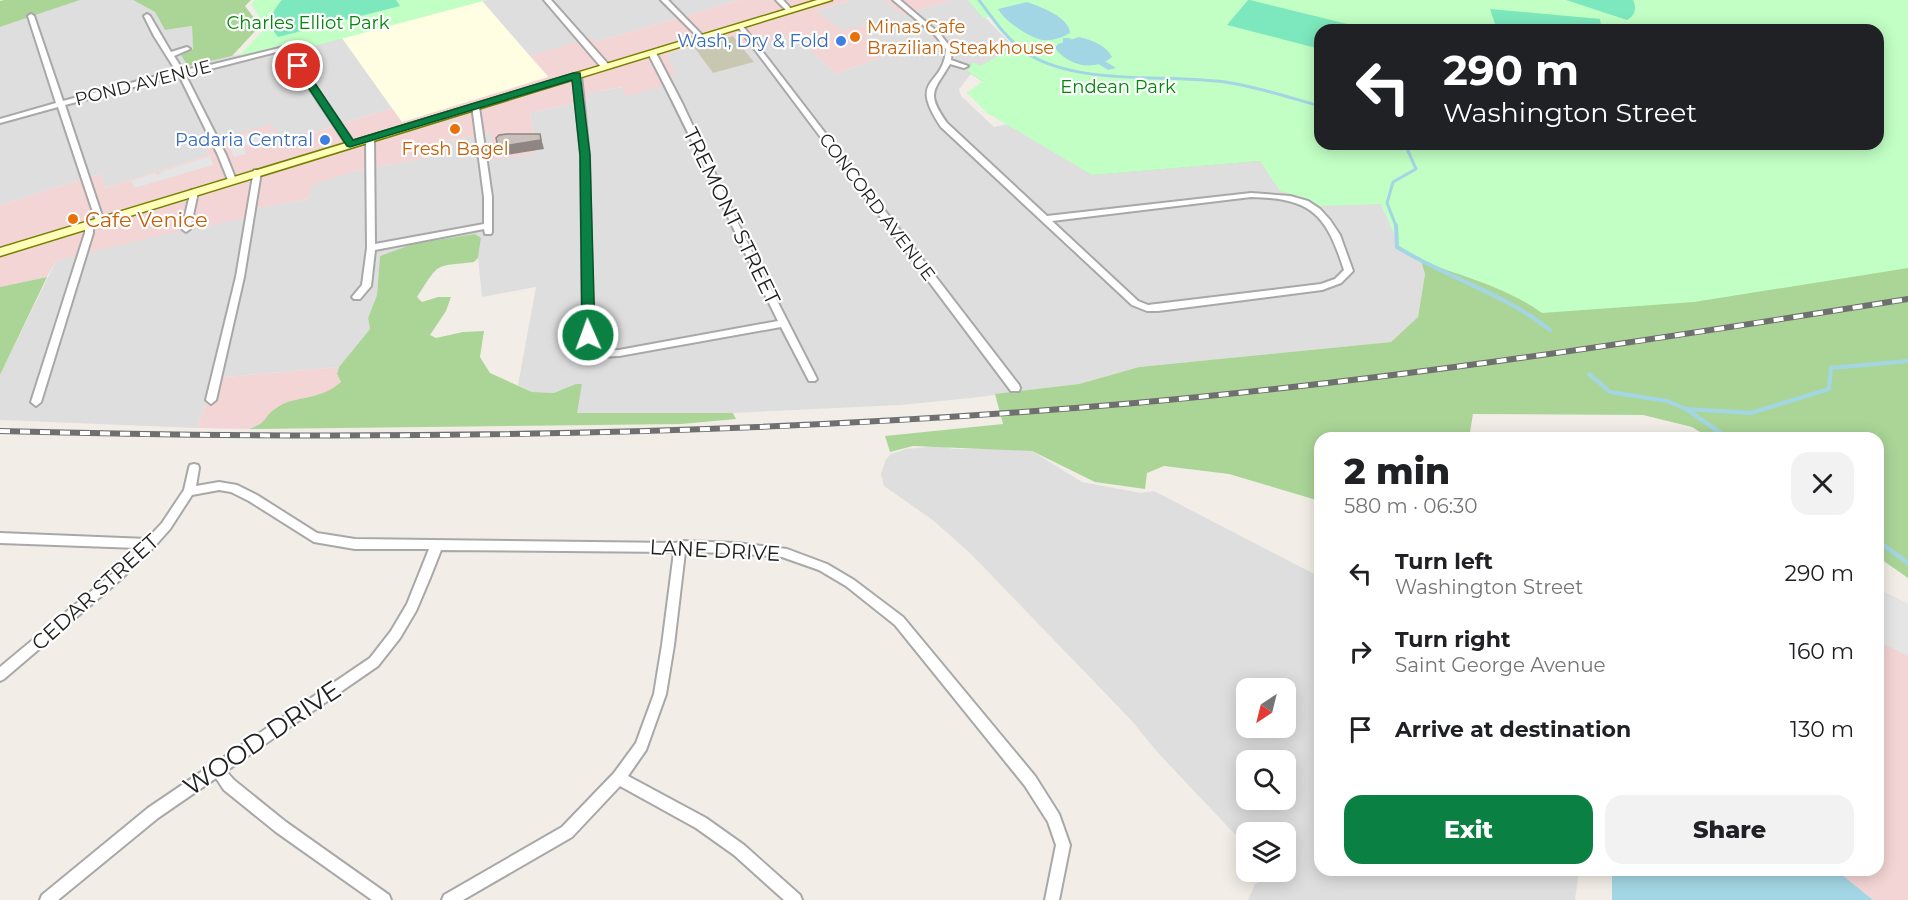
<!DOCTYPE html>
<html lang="en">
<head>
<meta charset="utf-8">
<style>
	body { margin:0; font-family:Montserrat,sans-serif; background:#f2f2f2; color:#202124; height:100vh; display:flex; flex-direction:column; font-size:22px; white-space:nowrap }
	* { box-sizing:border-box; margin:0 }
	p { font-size:20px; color:#757577 }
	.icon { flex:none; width:33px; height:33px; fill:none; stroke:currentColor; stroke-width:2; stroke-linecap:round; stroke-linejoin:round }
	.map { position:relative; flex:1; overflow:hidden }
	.sheet { position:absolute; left:1314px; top:432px; width:570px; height:444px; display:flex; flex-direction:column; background:#fff; border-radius:18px; box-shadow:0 3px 15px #0003 }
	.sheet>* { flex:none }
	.top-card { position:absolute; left:1314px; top:24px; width:570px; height:126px; border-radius:18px; box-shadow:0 3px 15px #0003; background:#202124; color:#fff; overflow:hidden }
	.needle { width:39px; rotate:215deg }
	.tools { position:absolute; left:1236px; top:678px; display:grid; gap:12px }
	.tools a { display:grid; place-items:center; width:60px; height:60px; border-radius:12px; background:#fff; box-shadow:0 3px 15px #0003; font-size:30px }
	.pin { position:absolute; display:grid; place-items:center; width:51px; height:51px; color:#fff; margin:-26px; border:3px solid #fff; border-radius:50%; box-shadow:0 2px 6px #0007 }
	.me { position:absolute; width:66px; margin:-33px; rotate:358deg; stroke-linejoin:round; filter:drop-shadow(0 0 4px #0008) }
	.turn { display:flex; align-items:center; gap:21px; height:126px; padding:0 30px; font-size:27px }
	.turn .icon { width:78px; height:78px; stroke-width:2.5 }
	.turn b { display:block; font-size:42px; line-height:51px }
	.round { display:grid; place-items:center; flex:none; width:63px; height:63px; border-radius:18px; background:#f2f2f2 }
	.head { display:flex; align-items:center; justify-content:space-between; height:102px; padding:0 30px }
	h1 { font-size:36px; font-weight:800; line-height:45px }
	.action { display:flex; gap:12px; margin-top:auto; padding:12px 30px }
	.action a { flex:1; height:69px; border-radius:18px; background:#0b8043; color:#fff; font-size:24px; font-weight:800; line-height:69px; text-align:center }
	.action a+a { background:#f2f2f2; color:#202124 }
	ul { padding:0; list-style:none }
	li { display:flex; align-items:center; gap:18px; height:78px; padding:0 30px }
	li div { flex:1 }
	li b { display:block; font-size:22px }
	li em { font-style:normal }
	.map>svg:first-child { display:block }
</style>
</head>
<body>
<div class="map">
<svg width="1908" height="900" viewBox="0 0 1908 900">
	<rect width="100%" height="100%" fill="#f2eee7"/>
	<g fill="#dfdede" fill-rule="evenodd">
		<path d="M80,0H133L155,12L165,30L192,26L193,49L232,56L294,41L342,38L392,108L283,142L204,145L209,155L105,188L100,174L0,205V27Z"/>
		<path d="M487,0H740L595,42L591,38L530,56L482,1Z"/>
		<path d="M852,0H884L903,15L952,0H968L1014,47L980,66L974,62L971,74L959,89L961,96L994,127L1022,121L1092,175L1260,161L1381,204L1400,246L1422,259L1425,274L1418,317L1392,342L1139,367L1079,384L971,398L901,405L733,413H576L582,385L554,393L532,392L518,385L536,287L482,297L478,258L481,238L380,257L377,295L368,318L370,329L339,367L215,378L197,428L0,420V375L56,261L256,208L309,199L310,185L359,170L426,158L427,145L491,132L537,152L530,113L588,100L587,93L623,87H662L658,78L675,74L666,55L693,46L713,73L754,62L744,50L794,36L837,74L886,55L864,34L883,29L875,22L843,32L816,11Z"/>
		<path d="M939,446L954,449H1021L1032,451L1082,482L1141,493L1154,491L1320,577V870H1579L1575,900H1248L1255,884L1262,881L1263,872H1286V832H1246V846L1159,754L1132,721L970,553L934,521L884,486L881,474L886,459L891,454L906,449ZM1246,688H1286V728H1246ZM1246,760H1286V800H1246Z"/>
	</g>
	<g fill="#f4d5d5">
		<path d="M740,0H852L816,11L843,31L875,22L883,29L865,35L886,55L837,74L794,36L744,50L733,36L693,46L666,55L676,74L659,78L662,87L626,96L622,87L588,93V100L530,113L537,153L493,160L491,132L427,145V158L359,170L311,185L309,199L257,208L255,216L149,238L56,261L47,277L0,287V205L100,174L105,188L209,155L204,144L271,124L284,142L392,108L402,122L548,76L530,56L591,37L595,42Z"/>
		<path d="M884,0H952L903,15Z"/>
		<path d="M339,367L337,374L341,382L334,388L320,396L295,400L274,410L262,424L249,429L197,428L215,378Z"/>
		<path d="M1878,589L1908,604V900H1873L1836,870H1878Z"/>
	</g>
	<path fill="#fffee3" d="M482,1L548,77L402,122L342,38Z"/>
	<path fill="#c8c7b1" d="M733,36L754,62L713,73L693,46Z"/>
	<g fill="#abd597">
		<path d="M4,0H80L0,27V1Z"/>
		<path d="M133,0H251L245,6L260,26L232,56L188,66L181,55L193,49L192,26L165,30L155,12Z"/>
		<path d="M1908,0V578L1878,557V438H1710L1692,427L1643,415L1473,414L1469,438H1320V501L1229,474L1164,466L1147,473L1145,489L1095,482L1032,451L913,446L890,452L885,436L1003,424L995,394L1079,384L1139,367L1391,342L1418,317L1425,274L1415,240L1381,204L1328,202L1291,185L1260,161L1092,175L967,93L984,82L967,71L973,62L980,66L1019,45L1320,144H1878V30Z"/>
		<path d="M475,234L481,238L478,258L474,262C433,267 441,261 417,297L422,302L438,297H451L446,311L430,335L436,338L463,332L484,331L480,357L490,373L532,392L554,393L576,384H582L577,413H733L736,419L681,424L249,429C269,422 262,418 275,409C297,393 317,403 341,382L337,374L339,367L370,329L368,318L377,295L380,256L413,244Z"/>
		<path d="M47,277L0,375V287Z"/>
	</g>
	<g fill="#c1ffc4" fill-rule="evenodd">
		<path d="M255,0H487L299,50L294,42L239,56L266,27L251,4Z"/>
		<path d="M968,0H1908V268L1694,302L1542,313C1520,297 1493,286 1467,277C1445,269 1418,262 1400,246L1381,204L1320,206L1302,197L1280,191L1260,161L1092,175L987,113L967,93L983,81L967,71L973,62L980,66L1018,45L997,28L992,16L983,18ZM1320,30H1878V144H1320Z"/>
	</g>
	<g fill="#7de8bd">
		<path d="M282,0H396L400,6L278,37C267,24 271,12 282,0Z"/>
		<path d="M1248,0H1250L1372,30H1320V49L1227,25Z"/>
		<path d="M1566,0H1633C1637,8 1635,16 1627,20Z"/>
		<path d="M1490,9L1600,19L1602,30H1497Z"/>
	</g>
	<g fill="#e5e5e5">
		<path d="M257,131L262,135L273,132L281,143L260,149L256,143L244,146L246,154L234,157L226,141Z"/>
		<path d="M210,156L213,165L134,188L131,181L155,173L156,175L161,174L160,172Z"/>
		<path d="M1878,589L1908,604V656L1878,641Z"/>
	</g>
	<g fill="#a3d6e4">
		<path d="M1027,2C1041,7 1069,17 1070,33C1061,38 1052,41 1042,40C1029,37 1004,21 998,9Z"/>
		<path d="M1079,37C1092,40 1106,45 1112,57C1094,72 1068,66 1055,48L1058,44Z"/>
		<path d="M1612,870H1836L1873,900H1612Z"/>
	</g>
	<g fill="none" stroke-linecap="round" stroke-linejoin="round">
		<g stroke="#a3d6e4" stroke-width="3">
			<path d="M979,0C993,19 1008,41 1028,54C1082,87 1170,73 1231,83C1261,88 1291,98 1320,106"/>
			<path d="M1396,226L1387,203L1393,182L1416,169L1405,144"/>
		</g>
		<g stroke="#a3d6e4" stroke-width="4">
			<path d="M1396,225L1397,247C1447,278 1504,293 1550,330"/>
			<path d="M1589,374L1610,392L1667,401L1686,409L1728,438"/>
			<path d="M1686,409L1751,413L1829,389L1831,368L1908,361"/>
		</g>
		<path stroke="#a3d6e4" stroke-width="4.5" d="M1878,541L1908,563"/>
		<path fill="#a3d6e4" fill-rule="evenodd" d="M1063,38H1069L1116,68L1108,70L1063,42Z"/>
		<defs>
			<g id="minor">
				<path d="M544,0H551L608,64V68H602Z"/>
				<path d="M661,0H668L703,36V38H699Z"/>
				<path d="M776,0H783L793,11L788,12Z"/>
				<path d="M893,0H900L940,34L952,49L951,60L968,66L964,68L950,64C933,92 926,93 947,123L1047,216L1251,193L1290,196L1308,201L1320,209L1330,220L1340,235L1353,271L1341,283L1322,290L1158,311H1147L1132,305L941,127C907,76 944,88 946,49L936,36ZM1251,197C1312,198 1326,214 1344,270L1335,279L1321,284L1148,305L1138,301L1052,221Z"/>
				<path d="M31,14L34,16L63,101L176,71L154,36L144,16L147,14L150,16L171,52L187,47L190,49L174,56L183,70L206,66L288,46L354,143L350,145H347L284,50L206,70L185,74L226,155L236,180L235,182H229L228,180L218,155L179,75L65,105L104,222L103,224H97L58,107L0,123V119L56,103L28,16Z"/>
				<path d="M738,25H742L1019,385L1020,388L1019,391H1011L738,27Z"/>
				<path d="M652,51L656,53L683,105L746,240L817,379L815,381H809L781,327L619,356L597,357C587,354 586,344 583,335L581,155L573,75L577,73L581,75L589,155L593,335L599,351L619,350L778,321C734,232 694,141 648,53Z"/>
				<path d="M472,105L479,107L492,197V232L491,234H485L484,229L375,250L371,286L360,299H354L352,297L362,285L367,248L366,138L370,136L374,138L375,244L484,224V197Z"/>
				<path d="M254,170H260L261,172L244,277L216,400L211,404L206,400L236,277Z"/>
				<path d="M191,190H194L198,192L190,229L186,232L182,229Z"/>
				<path d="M89,222L93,225V233L41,402L36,406L31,402L85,233V225Z"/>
				<path d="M194,464L198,465L199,468L196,486L219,482L237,485L257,495L317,533L355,539L676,543L680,541L736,543L787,549L827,564L854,580L903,617L1035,776L1059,814L1070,845L1059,900H1045L1056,845L1048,822L1025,786L895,625L846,586L819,570L782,557L736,553L685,552L674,645L666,694L646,750L628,776L706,818L744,845L800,895L802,900H784L734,855L696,828L620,786L572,837L463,900H442L444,895L562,827L614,773L636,743L654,694L662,645L674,552L441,550L430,578L416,611L400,638L378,666L226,771L234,780L286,822L389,895L391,900H372L276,832L224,790L216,778L158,818L58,900H40L42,895L148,808L210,766L211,764L217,762L370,658L391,631L407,604L429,549H355L314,542L249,501L231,492L219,490L192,495L170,529L154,547L120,580L4,679L0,681V667L112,574L138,548L0,543V533L147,539L162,523L184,490L189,468L190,465Z"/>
			</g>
			<path id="secondary" d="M817,0H832L0,256V248Z"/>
		</defs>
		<use href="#minor" stroke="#a8a8a8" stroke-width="4"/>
		<use href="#secondary" stroke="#758000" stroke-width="3"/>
		<use href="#minor" fill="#fff" fill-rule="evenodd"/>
		<use href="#secondary" fill="#fdffb8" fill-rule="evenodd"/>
		<defs>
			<path id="rail" d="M0,431C379,441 757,436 1135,403C1394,380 1651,340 1908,299"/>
		</defs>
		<use href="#rail" stroke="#6f6f6f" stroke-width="6"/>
		<use href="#rail" stroke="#fff" stroke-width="4" stroke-dasharray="10" stroke-linecap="butt"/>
	</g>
	<path fill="#8e8682" d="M540,134L544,149L501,156L498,147Z"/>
	<path fill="#cbc0b9" stroke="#8e8682" stroke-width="1.5" d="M507,134H540L541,140L498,147L496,138L499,135Z"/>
	<path fill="#0b8043" stroke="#07532c" stroke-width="1.5" d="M298,63L302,64L353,140L573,73H580L590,155L595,335L593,338H584L582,335L580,155L572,80L350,147L347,146L294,66Z"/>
	<g fill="#e8710a" stroke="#fff" stroke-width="2">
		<circle cx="855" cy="37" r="6"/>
		<circle cx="455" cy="129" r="6"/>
		<circle cx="73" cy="219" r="6"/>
	</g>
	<g fill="#3f7fe0" stroke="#fff" stroke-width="2">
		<circle cx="841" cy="41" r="6"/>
		<circle cx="325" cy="140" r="6"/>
	</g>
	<g text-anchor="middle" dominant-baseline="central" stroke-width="4.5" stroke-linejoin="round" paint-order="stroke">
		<g font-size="18" fill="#018709" stroke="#fff">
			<text x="308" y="23">Charles Elliot Park</text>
			<text x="1118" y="87">Endean Park</text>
		</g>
		<g font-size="18" fill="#c56008" stroke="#fff" text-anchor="start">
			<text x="867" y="27">Minas Cafe<tspan x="867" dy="21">Brazilian Steakhouse</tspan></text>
			<text x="455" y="149" text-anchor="middle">Fresh Bagel</text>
		</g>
		<g font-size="18" fill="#366cbe" stroke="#fff" text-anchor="end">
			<text x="829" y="41">Wash, Dry &amp; Fold</text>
			<text x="313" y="140">Padaria Central</text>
		</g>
		<g font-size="18" fill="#212121" stroke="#fff">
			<text transform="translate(143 83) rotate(-14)">POND AVENUE</text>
			<text transform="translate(877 207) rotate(53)">CONCORD AVENUE</text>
		</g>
		<g font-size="21" fill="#212121" stroke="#fff">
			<text transform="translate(732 216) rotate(64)">TREMONT STREET</text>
			<text transform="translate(715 550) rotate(3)">LANE DRIVE</text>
			<text transform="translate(95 592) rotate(-42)">CEDAR STREET</text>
		</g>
		<g font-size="21" fill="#c56008" stroke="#fff" text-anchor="start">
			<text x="85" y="219">Cafe Venice</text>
		</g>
		<g font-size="26" fill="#212121" stroke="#fff">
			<text transform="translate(262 738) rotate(-34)">WOOD DRIVE</text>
		</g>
	</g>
</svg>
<div class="tools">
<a><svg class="needle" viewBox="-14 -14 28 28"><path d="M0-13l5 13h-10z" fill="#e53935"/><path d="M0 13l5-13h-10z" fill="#757577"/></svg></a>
<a><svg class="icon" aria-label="search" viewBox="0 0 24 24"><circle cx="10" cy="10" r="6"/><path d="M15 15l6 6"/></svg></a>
<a><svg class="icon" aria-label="layers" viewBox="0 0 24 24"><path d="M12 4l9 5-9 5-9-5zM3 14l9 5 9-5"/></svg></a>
</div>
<div class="pin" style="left:298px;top:66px;background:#d93025"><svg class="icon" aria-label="arrive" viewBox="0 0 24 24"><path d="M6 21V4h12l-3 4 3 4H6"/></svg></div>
<svg class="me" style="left:588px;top:335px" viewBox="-20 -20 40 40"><circle r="17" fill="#0b8043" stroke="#fff" stroke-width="3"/><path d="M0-11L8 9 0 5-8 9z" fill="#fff"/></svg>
<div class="top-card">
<div class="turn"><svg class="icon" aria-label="left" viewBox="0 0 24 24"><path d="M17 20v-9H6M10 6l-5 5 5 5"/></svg><div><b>290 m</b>Washington Street</div></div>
</div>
<section class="sheet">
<div class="head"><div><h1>2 min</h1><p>580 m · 06:30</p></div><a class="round"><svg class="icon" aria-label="close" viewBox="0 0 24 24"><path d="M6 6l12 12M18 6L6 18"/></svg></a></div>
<ul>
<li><svg class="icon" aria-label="left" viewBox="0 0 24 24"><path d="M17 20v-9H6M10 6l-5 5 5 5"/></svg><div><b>Turn left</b><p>Washington Street</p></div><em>290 m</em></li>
<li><svg class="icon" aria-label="right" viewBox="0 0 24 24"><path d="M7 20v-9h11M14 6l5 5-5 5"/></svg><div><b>Turn right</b><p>Saint George Avenue</p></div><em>160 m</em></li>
<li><svg class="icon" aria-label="arrive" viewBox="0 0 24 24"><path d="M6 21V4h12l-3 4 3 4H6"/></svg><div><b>Arrive at destination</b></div><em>130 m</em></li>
</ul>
<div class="action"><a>Exit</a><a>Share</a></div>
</section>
</div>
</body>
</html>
